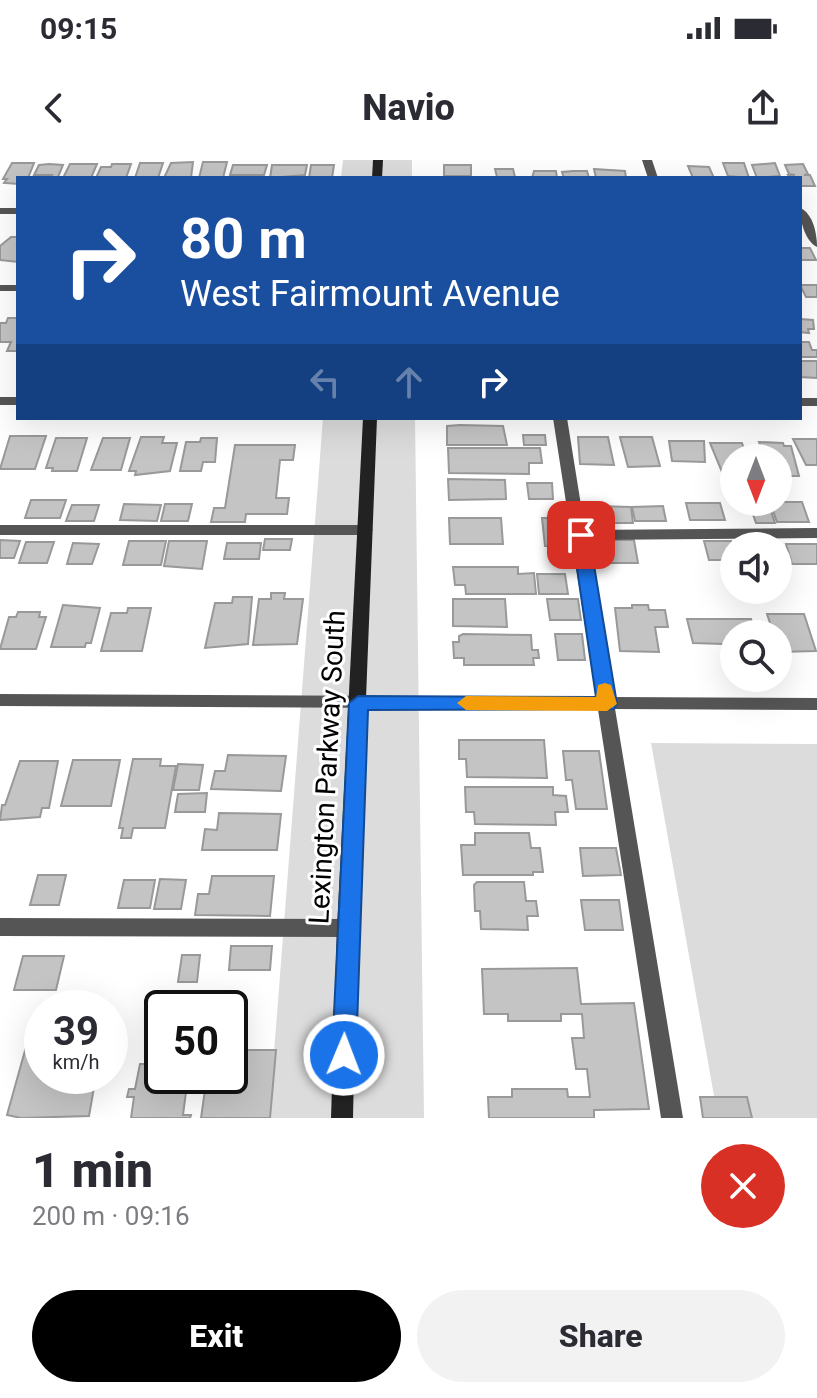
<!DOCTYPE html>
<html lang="en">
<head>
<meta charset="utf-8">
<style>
	body { margin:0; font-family:Roboto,sans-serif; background:#f2f2f3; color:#2b2b33; height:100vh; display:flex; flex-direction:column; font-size:30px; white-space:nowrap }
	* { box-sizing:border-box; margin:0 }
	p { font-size:26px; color:#7c7c81 }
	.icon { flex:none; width:44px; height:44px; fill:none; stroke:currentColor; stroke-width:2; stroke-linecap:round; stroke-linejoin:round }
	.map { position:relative; height:958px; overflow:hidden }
	.panel { display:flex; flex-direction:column; background:#fff; flex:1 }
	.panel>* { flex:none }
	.top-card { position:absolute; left:16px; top:16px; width:786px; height:244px; border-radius:0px; box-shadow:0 8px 32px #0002; background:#1a4fa0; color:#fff; overflow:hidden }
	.needle { width:52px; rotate:180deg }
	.controls { position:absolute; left:720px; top:284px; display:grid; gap:16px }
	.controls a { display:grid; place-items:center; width:72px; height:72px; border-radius:50%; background:#fff; box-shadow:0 8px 32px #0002; font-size:40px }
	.speed { position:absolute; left:24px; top:830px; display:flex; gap:16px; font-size:40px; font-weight:700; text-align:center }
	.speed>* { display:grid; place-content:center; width:104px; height:104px; border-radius:50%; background:#fff; box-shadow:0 8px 32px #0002; line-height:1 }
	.speed small { font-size:20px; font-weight:400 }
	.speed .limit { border:4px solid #111; border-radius:12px; background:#fff; color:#111 }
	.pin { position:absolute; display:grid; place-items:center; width:68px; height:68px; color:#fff; margin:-34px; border-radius:16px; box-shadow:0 4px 12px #0006 }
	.me { position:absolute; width:88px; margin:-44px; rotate:1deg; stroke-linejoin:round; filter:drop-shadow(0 0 6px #0008) }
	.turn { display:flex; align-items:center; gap:28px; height:168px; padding:0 32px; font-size:36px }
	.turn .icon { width:104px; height:104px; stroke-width:2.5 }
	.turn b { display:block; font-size:56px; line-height:68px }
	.lanes { display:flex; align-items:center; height:76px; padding:0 32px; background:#0003; justify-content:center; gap:40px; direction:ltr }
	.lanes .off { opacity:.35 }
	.round { display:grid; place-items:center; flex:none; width:84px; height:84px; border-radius:42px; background:#f2f2f3 }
	.head { display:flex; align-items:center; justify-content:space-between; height:136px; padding:0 32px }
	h1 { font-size:48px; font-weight:800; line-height:60px }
	.primary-button { display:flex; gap:16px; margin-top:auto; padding:16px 32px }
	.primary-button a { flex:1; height:92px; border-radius:48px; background:#000; color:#fff; font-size:32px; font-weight:800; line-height:92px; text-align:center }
	.primary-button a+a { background:#f2f2f3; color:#2b2b33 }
	.status { display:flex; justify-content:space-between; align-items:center; height:56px; padding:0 40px; background:#fff; direction:ltr }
	.status svg { height:22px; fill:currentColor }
	header { display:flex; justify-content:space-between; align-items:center; height:104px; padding:0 32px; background:#fff; font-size:36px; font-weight:800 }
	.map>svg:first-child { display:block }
</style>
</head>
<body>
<div class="status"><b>09:15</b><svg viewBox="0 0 49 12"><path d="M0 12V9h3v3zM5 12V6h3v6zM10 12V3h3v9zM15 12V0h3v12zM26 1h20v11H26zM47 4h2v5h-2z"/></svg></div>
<header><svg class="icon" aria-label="back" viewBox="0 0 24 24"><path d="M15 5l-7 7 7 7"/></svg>Navio<svg class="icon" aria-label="share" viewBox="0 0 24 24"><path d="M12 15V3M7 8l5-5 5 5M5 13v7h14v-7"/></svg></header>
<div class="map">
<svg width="817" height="958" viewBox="0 0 817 958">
	<rect width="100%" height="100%" fill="#fff"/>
	<g fill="#dcdcdc">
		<path d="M343,0H412V18H341Z"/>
		<path d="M323,258H415L424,958H269Z"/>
		<path d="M651,583L817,584V958H718Z"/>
	</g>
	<g fill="#c4c4c4" stroke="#999" stroke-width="2">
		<path d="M193,2L191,18H164L171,3Z"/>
		<path d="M203,2H227L223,18H199Z"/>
		<path d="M12,3H34L28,18H18V24L4,23L7,19H3Z"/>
		<path d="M140,3H163L158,18H135Z"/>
		<path d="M723,3H744L749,18L728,16Z"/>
		<path d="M775,3L780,16L757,18L752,5Z"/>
		<path d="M70,4H97L91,18H63Z"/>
		<path d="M112,4H131L126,18H96L101,7H111Z"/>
		<path d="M803,4L808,14L804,15H810L815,26H800V18H790L788,15H795L789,14L785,5Z"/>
		<path d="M39,5L49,4L63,5L58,17H51L52,15H34Z"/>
		<path d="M233,5H267L264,15H230Z"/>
		<path d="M272,5H307L305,15L270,18Z"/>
		<path d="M311,5H334L332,18H309Z"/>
		<rect x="444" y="5" width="27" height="11"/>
		<path d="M688,6L709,7L714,18H693Z"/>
		<path d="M495,9H513L515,17H497Z"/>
		<path d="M594,9L625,11L626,18H596Z"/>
		<path d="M534,11H556L557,18H532Z"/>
		<path d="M573,11H587L589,18H564L562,12Z"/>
		<path d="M11,77H18V102L0,100V86Z"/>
		<path d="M800,88H810L816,100H800Z"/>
		<path d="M800,125H817V137H806Z"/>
		<path d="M8,158H18V191H7L11,182H0V163H6Z"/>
		<path d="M800,159L813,160L814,169H808L809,173L800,172Z"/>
		<path d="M800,182H809L812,190H817V197H800Z"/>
		<path d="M800,201H817V218L800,217Z"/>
		<path d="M460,265L503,266L507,285H447V266Z"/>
		<path d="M523,275H545L546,285H524Z"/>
		<path d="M10,276H46L35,309H0Z"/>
		<path d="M141,277H164L162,283H177L170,311L135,315L136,311H129Z"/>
		<path d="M578,277H608L614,305L580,304Z"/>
		<path d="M620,277H652L660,306L628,307Z"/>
		<path d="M56,278H87L77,311H52L53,308H46Z"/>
		<path d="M103,278H130L121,310H91Z"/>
		<path d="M201,278H217L215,302H203L201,311H180L186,282H200Z"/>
		<path d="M793,279H817V305H806Z"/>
		<path d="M669,281H704L705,302L672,301Z"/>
		<path d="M759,282L783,283L784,286H791L799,316H786L784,311L778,310V298H765Z"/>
		<path d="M710,283H742L747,298H734V312H722Z"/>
		<path d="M235,285H295L293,300H280L276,338H289L287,354H246L245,362H211L214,348H225Z"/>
		<path d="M448,288H540L542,303H529V314L449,313Z"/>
		<path d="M448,319L505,320L506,339L449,340Z"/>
		<path d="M527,323H552L553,339H529Z"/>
		<path d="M31,340H66L60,358H25Z"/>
		<path d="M770,342H802L809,362H777Z"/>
		<path d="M686,343H720L725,360H690Z"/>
		<path d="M124,344L161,345L157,361L120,360Z"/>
		<path d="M165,344H192L188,361H161Z"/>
		<path d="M72,345H99L94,361H66Z"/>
		<path d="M769,345L775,363H756L750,346Z"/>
		<path d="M595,346L631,347L633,363H597Z"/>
		<path d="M663,346L666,361H635L632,347Z"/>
		<path d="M449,358H501L503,384H450Z"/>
		<path d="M542,358H567L570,386H545Z"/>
		<path d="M265,379H292L290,390H263Z"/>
		<path d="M0,380L20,381L14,398H0Z"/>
		<path d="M598,380H634L638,403H602Z"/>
		<path d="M129,381H166L161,405H123Z"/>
		<path d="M169,381H207L202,409L164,406Z"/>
		<path d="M704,381H731L734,400H709Z"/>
		<path d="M26,382H54L47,403H19Z"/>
		<path d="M73,383L99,384L92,404H67Z"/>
		<path d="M227,383H261L259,399H224Z"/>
		<path d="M786,384H817V404H792Z"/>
		<path d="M453,407H518V414L534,413L536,434H466L465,425H455Z"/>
		<path d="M537,414H565L568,434H539Z"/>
		<path d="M271,433H285L284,439H303L297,484L253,485L259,439H271Z"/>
		<path d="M233,437H252L248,484L205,488L215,443H232Z"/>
		<path d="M453,439H505L507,467L453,466Z"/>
		<path d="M547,439H578L581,460H550Z"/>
		<path d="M63,445L100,448L91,483H86L85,487H51Z"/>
		<path d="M632,445H648L649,450H665L668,467H655L659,492L620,491L615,448H632Z"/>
		<path d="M128,448H151L142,491H101L111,453H127Z"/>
		<path d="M18,452H40L39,457H46L36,489H0L9,457H16Z"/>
		<path d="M767,454H804L816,491L778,492V474L762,472H773Z"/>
		<path d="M687,459H751L755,474H734V490H726L724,484L693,483Z"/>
		<path d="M463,474L531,475L532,490H538L539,498H533L534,505H464V498H454L453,482H459V476Z"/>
		<path d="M555,474H582L585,500H558Z"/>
		<path d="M459,580H544L547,618L467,617L466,599H459Z"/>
		<path d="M563,591H599L607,649H576L572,620H566Z"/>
		<path d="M228,595L286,596L281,631L211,629L215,611H225Z"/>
		<path d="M133,599H161L160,606H176L165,668H133L131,678H121L123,668H119Z"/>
		<path d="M73,600H120L111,646H61Z"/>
		<path d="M20,601H58L49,648H42L40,657L0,660L2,645H5Z"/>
		<path d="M178,604L203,605L199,630H173Z"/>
		<path d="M465,627H553V635L566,636L568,652H555L556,665L475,664L474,652H466Z"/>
		<path d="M207,633L205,652H175L178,634Z"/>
		<path d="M219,653L281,654L277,690H202L205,669L217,670Z"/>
		<path d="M475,673H529L531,688H540L543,712H533V715H463L461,685H475Z"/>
		<path d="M580,688H616L621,715L583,716Z"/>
		<path d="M38,715H66L59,745H30Z"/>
		<path d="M212,716H274L270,756L195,755L198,734H209Z"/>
		<path d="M160,719L186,720L181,749H154Z"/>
		<path d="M124,720H155L150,748H118Z"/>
		<path d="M477,722H524L526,741H536L538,756H527L528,770L481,769L480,751H475L474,725Z"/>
		<path d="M581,740H619L623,770H585Z"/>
		<path d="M231,786H272L270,810H229Z"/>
		<path d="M182,795H200L197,822H178Z"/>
		<path d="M23,796H64L56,830H14Z"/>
		<path d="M577,808L581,844L634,843L649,949L594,950V958H489L488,937H512V929H567L568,937H590L587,909H576L572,878H584L582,854H561V861H508V854H484L482,809Z"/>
		<path d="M26,887H42V916H96L89,956L21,958L7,955Z"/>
		<path d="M156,889H162V916H188L183,955H191L190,958H131L134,937H127L129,929H135L140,904H154Z"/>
		<path d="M230,890H276L270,958H201L207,916H230Z"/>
		<path d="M700,937H747L752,958H703Z"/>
	</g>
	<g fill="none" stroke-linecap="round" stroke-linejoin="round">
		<g fill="#555" fill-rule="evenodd">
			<rect x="0" y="48" width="18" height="6"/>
			<path d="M800,48C813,53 817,74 817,87C805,81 800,61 800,48Z"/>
			<path d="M553,258H567L585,370L817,368V378L587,380L683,958H661Z"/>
			<path d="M0,365H366L373,370L366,375H0Z"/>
			<path d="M0,758L347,759L354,762L357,768L354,774L347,777L0,776Z"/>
		</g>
		<g fill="#555" fill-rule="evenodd">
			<path d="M642,0H652L658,18H648Z"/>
			<rect x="0" y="125" width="18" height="6"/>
			<rect x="0" y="237" width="18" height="8"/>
			<rect x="800" y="238" width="17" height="8"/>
			<path d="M0,534L817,538V550L0,546Z"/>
		</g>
		<g fill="#222" fill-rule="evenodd">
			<path d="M373,0H383L382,18H372Z"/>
			<path d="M363,258H377L357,768L353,958H331L337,768Z"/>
		</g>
	</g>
	<path fill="#1a73e8" stroke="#114b97" stroke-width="2" d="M581,369L589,375L617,544L614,549L368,550L356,895L352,903L344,906L335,903L332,895L349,543L358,536L596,537L572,375Z"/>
	<path fill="#f59e0b" d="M605,523L611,525L617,544L607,551L466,550L457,543L466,536L596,537L598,525Z"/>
	<g text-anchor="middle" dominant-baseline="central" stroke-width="6" stroke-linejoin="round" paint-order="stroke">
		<g font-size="28" fill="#000" stroke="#fff">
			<text transform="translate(327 607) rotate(-87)">Lexington Parkway South</text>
		</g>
	</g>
</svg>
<div class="controls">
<a><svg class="needle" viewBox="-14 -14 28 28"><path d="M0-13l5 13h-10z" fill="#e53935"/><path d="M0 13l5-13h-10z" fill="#7c7c81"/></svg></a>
<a><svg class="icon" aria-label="sound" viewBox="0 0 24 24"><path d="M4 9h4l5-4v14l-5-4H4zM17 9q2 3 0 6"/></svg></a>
<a><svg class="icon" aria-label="search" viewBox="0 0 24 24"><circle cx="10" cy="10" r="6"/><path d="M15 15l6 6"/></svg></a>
</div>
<div class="speed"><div>39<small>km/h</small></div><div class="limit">50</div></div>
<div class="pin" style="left:581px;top:375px;background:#d93025"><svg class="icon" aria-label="arrive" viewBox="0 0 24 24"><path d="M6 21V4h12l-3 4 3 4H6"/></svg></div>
<svg class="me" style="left:344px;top:895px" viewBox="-20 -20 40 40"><circle r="17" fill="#1a73e8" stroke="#fff" stroke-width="3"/><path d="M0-11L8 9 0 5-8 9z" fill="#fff"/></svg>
<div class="top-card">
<div class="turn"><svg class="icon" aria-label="right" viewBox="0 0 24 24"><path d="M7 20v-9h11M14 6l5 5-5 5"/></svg><div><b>80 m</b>West Fairmount Avenue</div></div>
<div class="lanes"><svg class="icon off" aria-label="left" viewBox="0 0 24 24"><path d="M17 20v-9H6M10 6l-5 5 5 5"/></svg><svg class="icon off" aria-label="ahead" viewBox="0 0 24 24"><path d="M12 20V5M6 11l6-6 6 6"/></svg><svg class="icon" aria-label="right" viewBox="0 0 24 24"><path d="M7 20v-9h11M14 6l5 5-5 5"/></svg></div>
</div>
</div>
<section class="panel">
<div class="head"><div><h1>1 min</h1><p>200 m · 09:16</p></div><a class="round" style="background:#d93025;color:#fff"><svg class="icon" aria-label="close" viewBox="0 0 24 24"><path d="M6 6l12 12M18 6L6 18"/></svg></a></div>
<div class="primary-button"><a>Exit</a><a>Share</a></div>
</section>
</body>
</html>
